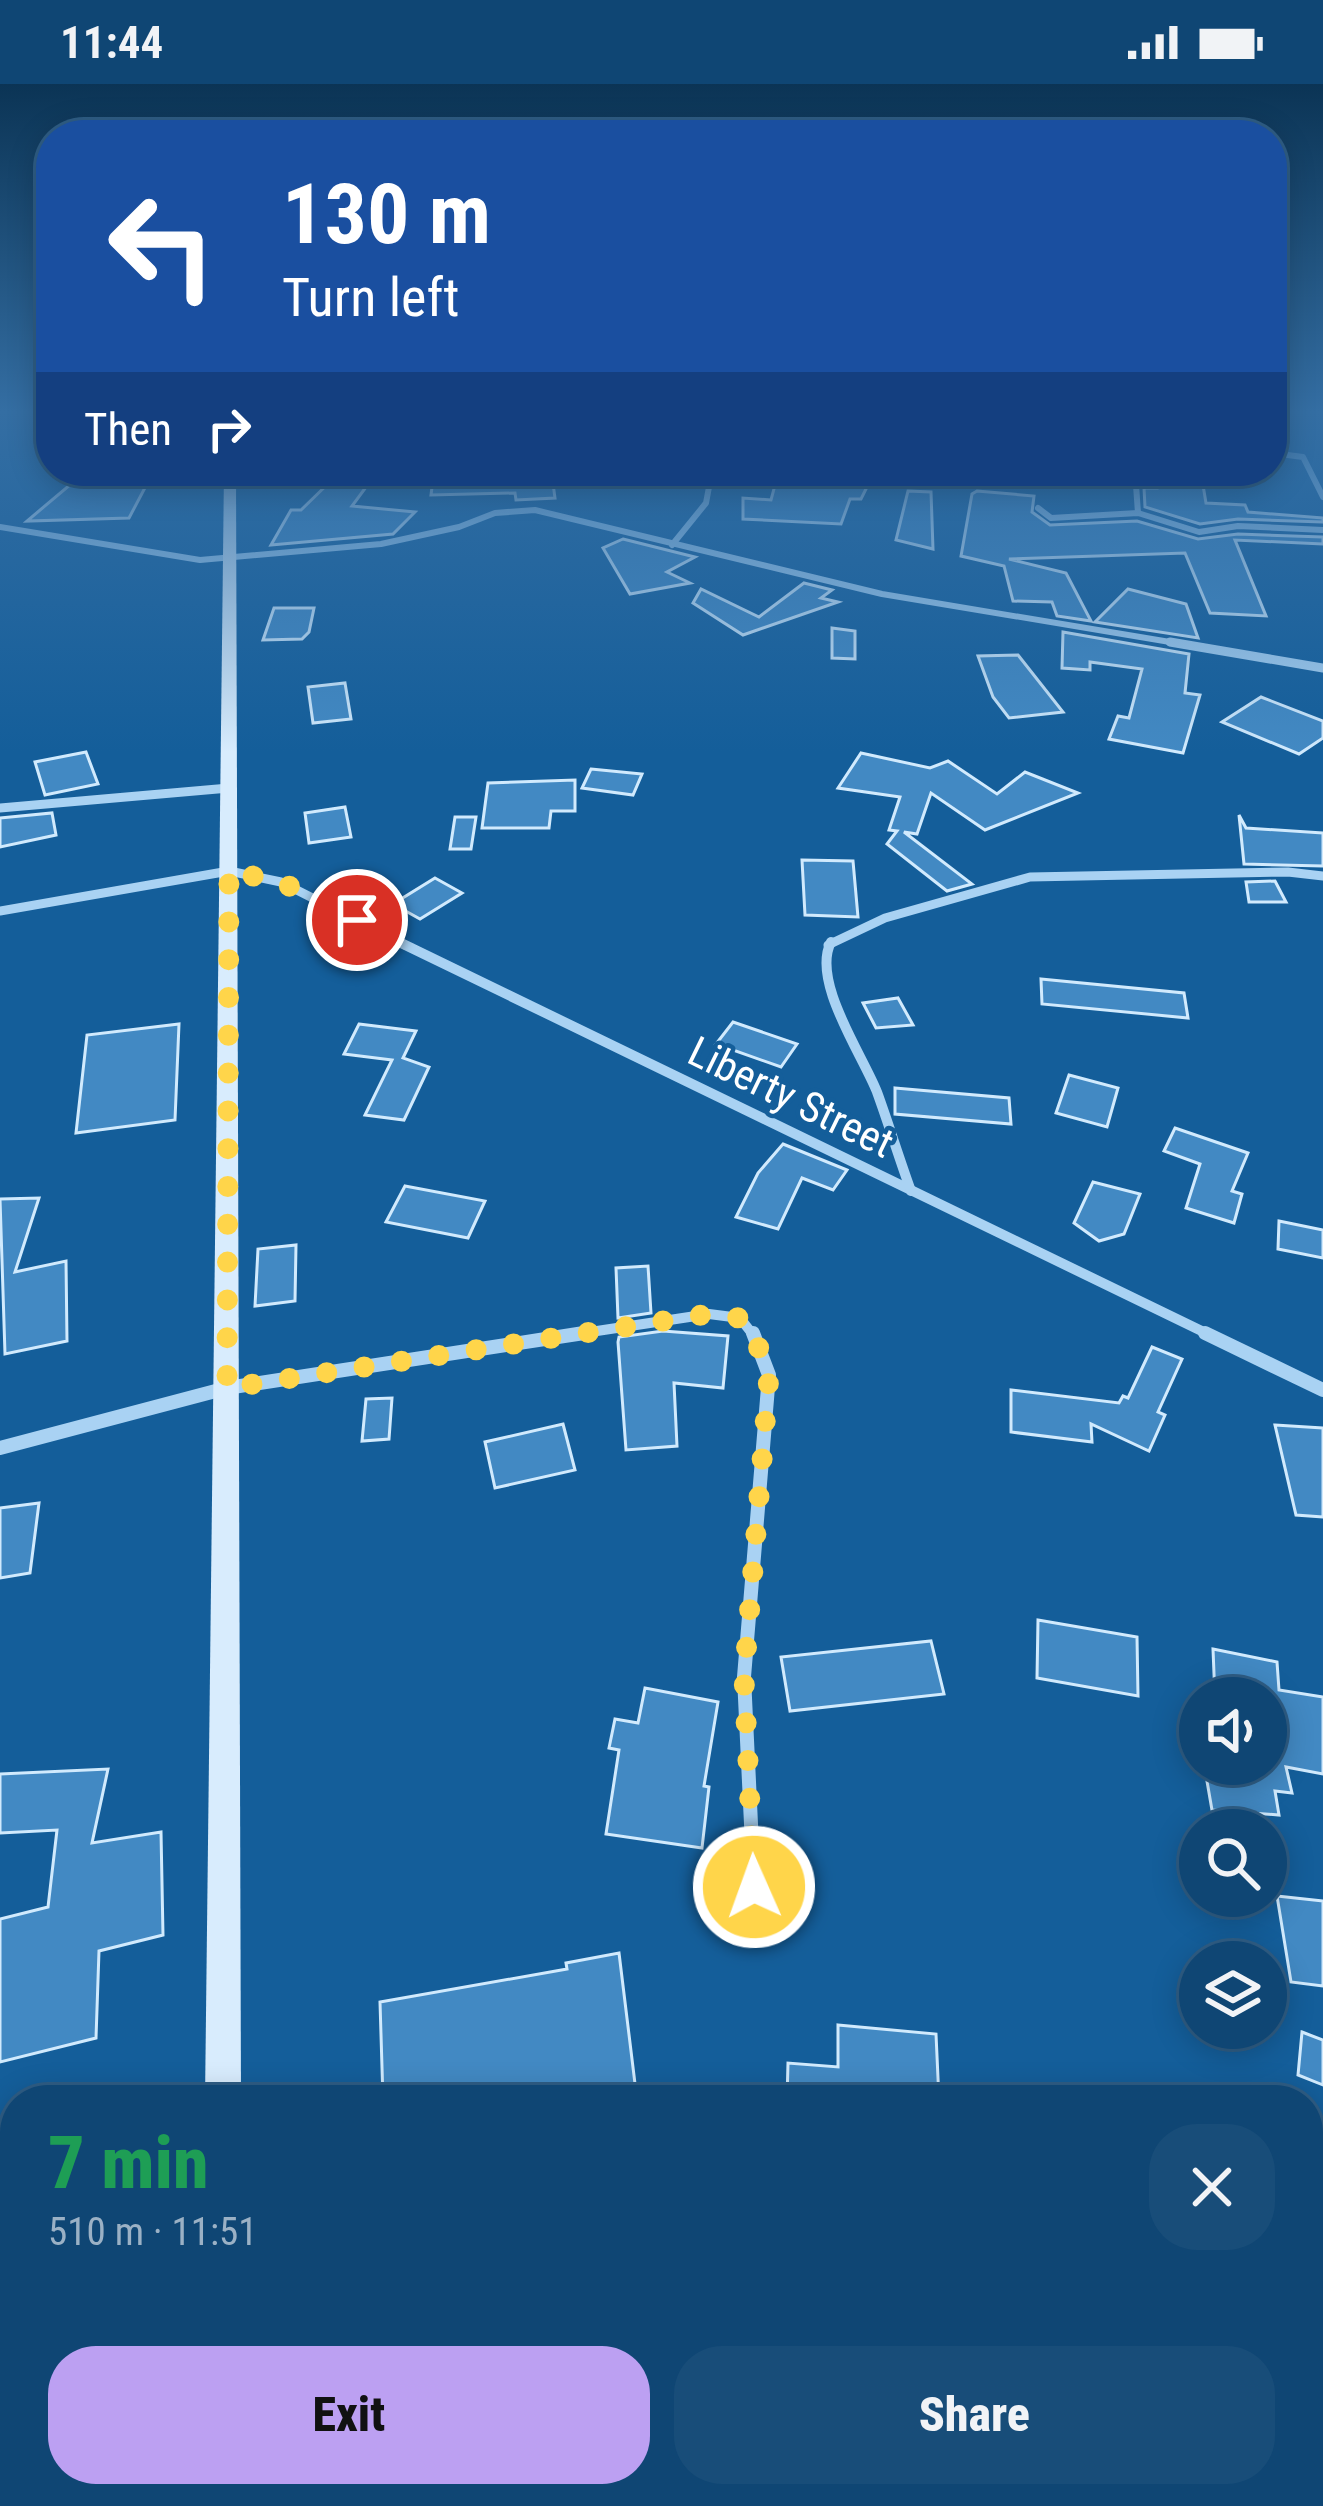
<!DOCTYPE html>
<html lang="en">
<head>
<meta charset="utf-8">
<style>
	body { margin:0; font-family:"Roboto Condensed",sans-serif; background:#184d79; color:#f1f3f6; height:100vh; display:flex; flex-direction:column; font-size:45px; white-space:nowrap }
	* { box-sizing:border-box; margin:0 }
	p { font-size:39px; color:#9bb1c5 }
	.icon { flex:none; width:66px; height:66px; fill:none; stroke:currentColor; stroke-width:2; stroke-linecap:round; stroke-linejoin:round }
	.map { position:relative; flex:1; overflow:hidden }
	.panel { position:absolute; left:0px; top:2001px; width:1323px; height:423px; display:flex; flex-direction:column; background:#0f4674; border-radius:48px 48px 0 0; box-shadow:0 6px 30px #0003,0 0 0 3px #2f5e86 }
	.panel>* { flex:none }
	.top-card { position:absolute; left:36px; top:36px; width:1251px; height:366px; border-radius:48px; box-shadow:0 6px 30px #0003,0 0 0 3px #2f5e86; background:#1a4fa0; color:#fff; overflow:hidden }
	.controls { position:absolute; left:1179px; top:1593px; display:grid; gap:24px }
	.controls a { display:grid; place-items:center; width:108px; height:108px; border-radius:50%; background:#0f4674; box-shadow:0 6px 30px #0003,0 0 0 3px #2f5e86; font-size:60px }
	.pin { position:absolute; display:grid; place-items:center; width:102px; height:102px; color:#fff; margin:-51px; border:6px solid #fff; border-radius:50%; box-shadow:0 3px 12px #0007 }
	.me { position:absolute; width:132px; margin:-66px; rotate:358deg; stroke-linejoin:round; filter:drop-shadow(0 0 9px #0008) }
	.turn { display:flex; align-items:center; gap:42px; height:252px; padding:0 48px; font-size:54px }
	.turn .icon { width:156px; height:156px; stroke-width:2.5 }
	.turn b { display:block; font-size:84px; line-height:102px }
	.then { display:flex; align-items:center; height:114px; padding:0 48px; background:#0003; gap:24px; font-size:45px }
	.round { display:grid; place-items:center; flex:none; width:126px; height:126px; border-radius:48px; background:#184d79 }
	.head { display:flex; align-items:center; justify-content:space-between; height:204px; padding:0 48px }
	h1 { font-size:72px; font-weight:800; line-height:90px; color:#1e9e55 }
	.button { display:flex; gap:24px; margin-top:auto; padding:24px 48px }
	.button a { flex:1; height:138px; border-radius:48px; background:#bca0f2; color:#111; font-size:48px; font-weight:800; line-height:138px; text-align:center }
	.button a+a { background:#184d79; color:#f1f3f6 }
	.status { display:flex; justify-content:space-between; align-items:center; height:84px; padding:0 60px; background:#0f4674; direction:ltr }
	.status svg { height:33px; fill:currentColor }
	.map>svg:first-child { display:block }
</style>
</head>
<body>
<div class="status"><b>11:44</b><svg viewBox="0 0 49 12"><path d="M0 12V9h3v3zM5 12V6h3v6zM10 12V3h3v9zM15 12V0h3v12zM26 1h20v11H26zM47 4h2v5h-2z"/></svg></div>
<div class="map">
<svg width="1323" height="2422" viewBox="0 0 1323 2422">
	<rect width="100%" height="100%" fill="#145e9a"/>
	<g fill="#4289c3" stroke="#d1eafd" stroke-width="3">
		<path d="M434,387H524L527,393L552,392L555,414L516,416L515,409L431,411Z"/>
		<path d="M1156,387L1201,389L1206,419L1245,421L1248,428L1323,434V438L1238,435L1200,440L1145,423L1144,404H1157Z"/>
		<path d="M778,390H818L871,395L861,415H850L841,440L743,435V414L771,416Z"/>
		<path d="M336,392L372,395L352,422L415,428L393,450L271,461L291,426H301Z"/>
		<path d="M148,398L129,434L27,437L71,400Z"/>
		<path d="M908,407L931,408L933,465L896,456Z"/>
		<path d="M977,407L1034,412L1032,428L1050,441L1137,437L1198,455L1238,450L1323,453V460L1235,456L1266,532L1210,529L1185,469L1009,475L1066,489L1091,537L1057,532L1052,518L1013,517L1004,482L961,472L972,410Z"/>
		<path d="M623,455L695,473L667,488L690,499L630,510L603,464Z"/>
		<path d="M804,499L832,506L821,514L838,518L743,551L693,519L701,505L759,533Z"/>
		<path d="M1128,505L1186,520L1198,554L1095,538Z"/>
		<path d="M274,524H314L309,548L302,555L263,556Z"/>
		<path d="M832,544L855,547V575L832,574Z"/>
		<path d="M1063,548L1189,570L1185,609L1200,611L1183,669L1109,655L1118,632L1129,634L1142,585L1090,578V586L1062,584Z"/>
		<path d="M1018,571L1063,628L1009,634L993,613L978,572Z"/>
		<path d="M345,599L351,635L313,639L308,603Z"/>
		<path d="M1261,613L1323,637V654L1299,670L1222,638Z"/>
		<path d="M86,668L98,700L45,711L35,678Z"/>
		<path d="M861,669L930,684L948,677L997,710L1025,688L1078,709L985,746L931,709L917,750L904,748L972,800L947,807L887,760L897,747L889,746L900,713L838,704Z"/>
		<path d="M591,685L642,690L633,711L582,704Z"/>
		<path d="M575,696V727H551L549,744H482L488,699Z"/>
		<path d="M345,723L351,753L309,759L305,729Z"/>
		<path d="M52,729L56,751L0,763V734Z"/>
		<path d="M1239,731L1246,744L1323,749V782L1244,780Z"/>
		<path d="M455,733H476L471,765H450Z"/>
		<path d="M802,776L853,777L858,833L805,831Z"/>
		<path d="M435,794L462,809L420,835L393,820Z"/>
		<path d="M1275,797L1286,818H1249L1246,798Z"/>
		<path d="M1041,895L1184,909L1188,934L1042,920Z"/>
		<path d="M898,914L913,941L876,944L863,919Z"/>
		<path d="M733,938L797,960L781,983L716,960Z"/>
		<path d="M179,940L175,1036L76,1049L87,951Z"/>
		<path d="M359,940L416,947L403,974L429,983L404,1036L365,1031L392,976L344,970Z"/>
		<path d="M1069,991L1118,1004L1107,1043L1056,1029Z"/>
		<path d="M895,1004L1009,1014L1011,1040L895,1030Z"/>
		<path d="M1175,1044L1248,1069L1232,1107L1242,1110L1234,1139L1186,1124L1200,1080L1164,1067Z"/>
		<path d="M783,1060L847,1086L833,1106L802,1094L778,1145L736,1133L758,1089Z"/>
		<path d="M1093,1098L1140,1110L1124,1150L1099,1157L1074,1139Z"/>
		<path d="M405,1102L485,1117L468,1154L386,1138Z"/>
		<path d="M39,1114L15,1188L66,1177L67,1257L5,1270L0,1115Z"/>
		<path d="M1279,1137L1323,1146V1174L1278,1165Z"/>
		<path d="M296,1161L295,1217L255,1222L258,1165Z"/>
		<path d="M648,1182L651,1229L618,1234L616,1184Z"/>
		<path d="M663,1247L728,1252L723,1304L674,1299L677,1362L626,1366L618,1258L619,1253Z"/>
		<path d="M1152,1263L1182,1275L1158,1328L1165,1331L1149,1367L1091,1340L1092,1358L1011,1348V1306L1119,1319L1123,1312L1128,1314Z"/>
		<path d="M392,1314L389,1355L362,1357L366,1315Z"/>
		<path d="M563,1340L575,1386L495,1404L485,1358Z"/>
		<path d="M1275,1341L1323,1344V1433L1296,1431Z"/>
		<path d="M39,1419L30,1489L0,1494V1424Z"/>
		<path d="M1038,1536L1137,1553L1138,1612L1037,1594Z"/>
		<path d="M931,1557L944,1610L790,1627L781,1573Z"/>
		<path d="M1213,1565L1277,1578L1279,1606L1323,1613V1690L1286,1683L1292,1709L1275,1707L1279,1731L1212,1726L1204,1680H1266V1614H1215Z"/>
		<path d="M645,1604L718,1618L704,1702L709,1703L702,1764L606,1750L619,1666L609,1664L615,1635L638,1639Z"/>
		<path d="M108,1685L92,1759L161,1748L163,1851L99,1867L96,1954L0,1978V1835L48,1823L57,1746L0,1749V1690Z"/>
		<path d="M1277,1812L1323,1817V1902L1291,1898Z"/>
		<path d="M619,1869L637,2016H383L380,1918L567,1885L566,1879Z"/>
		<path d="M838,1941L936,1950L939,2016H787L788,1979L838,1983Z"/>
		<path d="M1302,1948L1323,1956V2001L1298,1991Z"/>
	</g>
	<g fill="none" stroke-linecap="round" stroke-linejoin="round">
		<g stroke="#a9d2f3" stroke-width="6">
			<path d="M1272,369L1303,373L1323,413"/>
			<path d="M1135,387L1138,429"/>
			<path d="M1038,424L1051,434L1138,429L1199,448L1238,442L1323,446"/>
			<path d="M0,443L200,476L381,460L459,443L495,429L535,426L882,510L1188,561"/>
			<path d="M672,461L706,419L712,387"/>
		</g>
		<g stroke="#a9d2f3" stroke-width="9">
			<path d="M1170,558L1323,584"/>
			<path d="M0,724L229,704"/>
			<path d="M0,827L229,787L281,798L405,861"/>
			<path d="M828,861L885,834L1030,793L1288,788L1323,792"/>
		</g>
		<g stroke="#a9d2f3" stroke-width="10">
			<path d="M399,858L1212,1252"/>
			<path d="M831,858C811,897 862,970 877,1008C889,1041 899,1074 911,1107"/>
			<path d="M564,1252L709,1230L740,1234L754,1252"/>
		</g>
		<g stroke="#a9d2f3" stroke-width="14">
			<path d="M1205,1249L1323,1306"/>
			<path d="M0,1364L227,1304L584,1249"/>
			<path d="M752,1761L744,1593L769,1291L753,1249"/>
		</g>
		<path stroke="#a9d2f3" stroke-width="18" d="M752,1758L754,1803"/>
		<g fill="#d8ecfd" fill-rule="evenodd">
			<path d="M224,387H236L241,2016H205Z"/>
			<rect x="199" y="2409" width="42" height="13"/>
		</g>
	</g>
	<linearGradient id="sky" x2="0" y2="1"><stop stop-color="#0b3455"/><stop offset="0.49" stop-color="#346ea3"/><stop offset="1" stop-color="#346ea3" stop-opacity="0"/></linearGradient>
	<rect width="1323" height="668" fill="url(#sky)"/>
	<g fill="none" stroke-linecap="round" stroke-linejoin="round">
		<path stroke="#ffd54a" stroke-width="21" stroke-dasharray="0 37.8" d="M357,836L281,798L229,787L227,1304L709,1230L740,1234L754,1251L769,1292L744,1594L754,1803"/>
	</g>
	<g text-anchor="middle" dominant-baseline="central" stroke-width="9" stroke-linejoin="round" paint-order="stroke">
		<g font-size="42" fill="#fff" stroke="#145e9a">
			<text transform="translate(791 1013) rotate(26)">Liberty Street</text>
		</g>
	</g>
</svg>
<div class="controls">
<a><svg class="icon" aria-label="sound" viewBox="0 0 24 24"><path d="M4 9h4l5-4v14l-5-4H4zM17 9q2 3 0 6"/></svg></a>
<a><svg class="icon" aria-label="search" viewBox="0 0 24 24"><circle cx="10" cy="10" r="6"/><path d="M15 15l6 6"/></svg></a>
<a><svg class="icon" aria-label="layers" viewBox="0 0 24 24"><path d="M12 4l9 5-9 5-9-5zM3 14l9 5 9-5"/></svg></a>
</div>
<div class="pin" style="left:357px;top:836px;background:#d93025"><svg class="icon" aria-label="arrive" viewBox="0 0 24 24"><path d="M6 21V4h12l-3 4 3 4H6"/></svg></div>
<svg class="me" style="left:754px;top:1803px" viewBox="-20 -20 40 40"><circle r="17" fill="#ffd54a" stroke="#fff" stroke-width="3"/><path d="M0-11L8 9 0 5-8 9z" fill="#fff"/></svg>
<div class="top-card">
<div class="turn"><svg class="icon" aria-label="left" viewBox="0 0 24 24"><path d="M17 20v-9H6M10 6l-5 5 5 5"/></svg><div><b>130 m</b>Turn left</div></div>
<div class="then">Then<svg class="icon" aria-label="right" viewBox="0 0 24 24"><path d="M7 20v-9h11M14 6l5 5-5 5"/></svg></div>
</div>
<section class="panel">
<div class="head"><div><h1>7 min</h1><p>510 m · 11:51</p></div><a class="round"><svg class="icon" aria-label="close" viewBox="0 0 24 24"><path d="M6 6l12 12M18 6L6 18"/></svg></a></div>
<div class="button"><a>Exit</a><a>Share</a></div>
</section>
</div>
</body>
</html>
